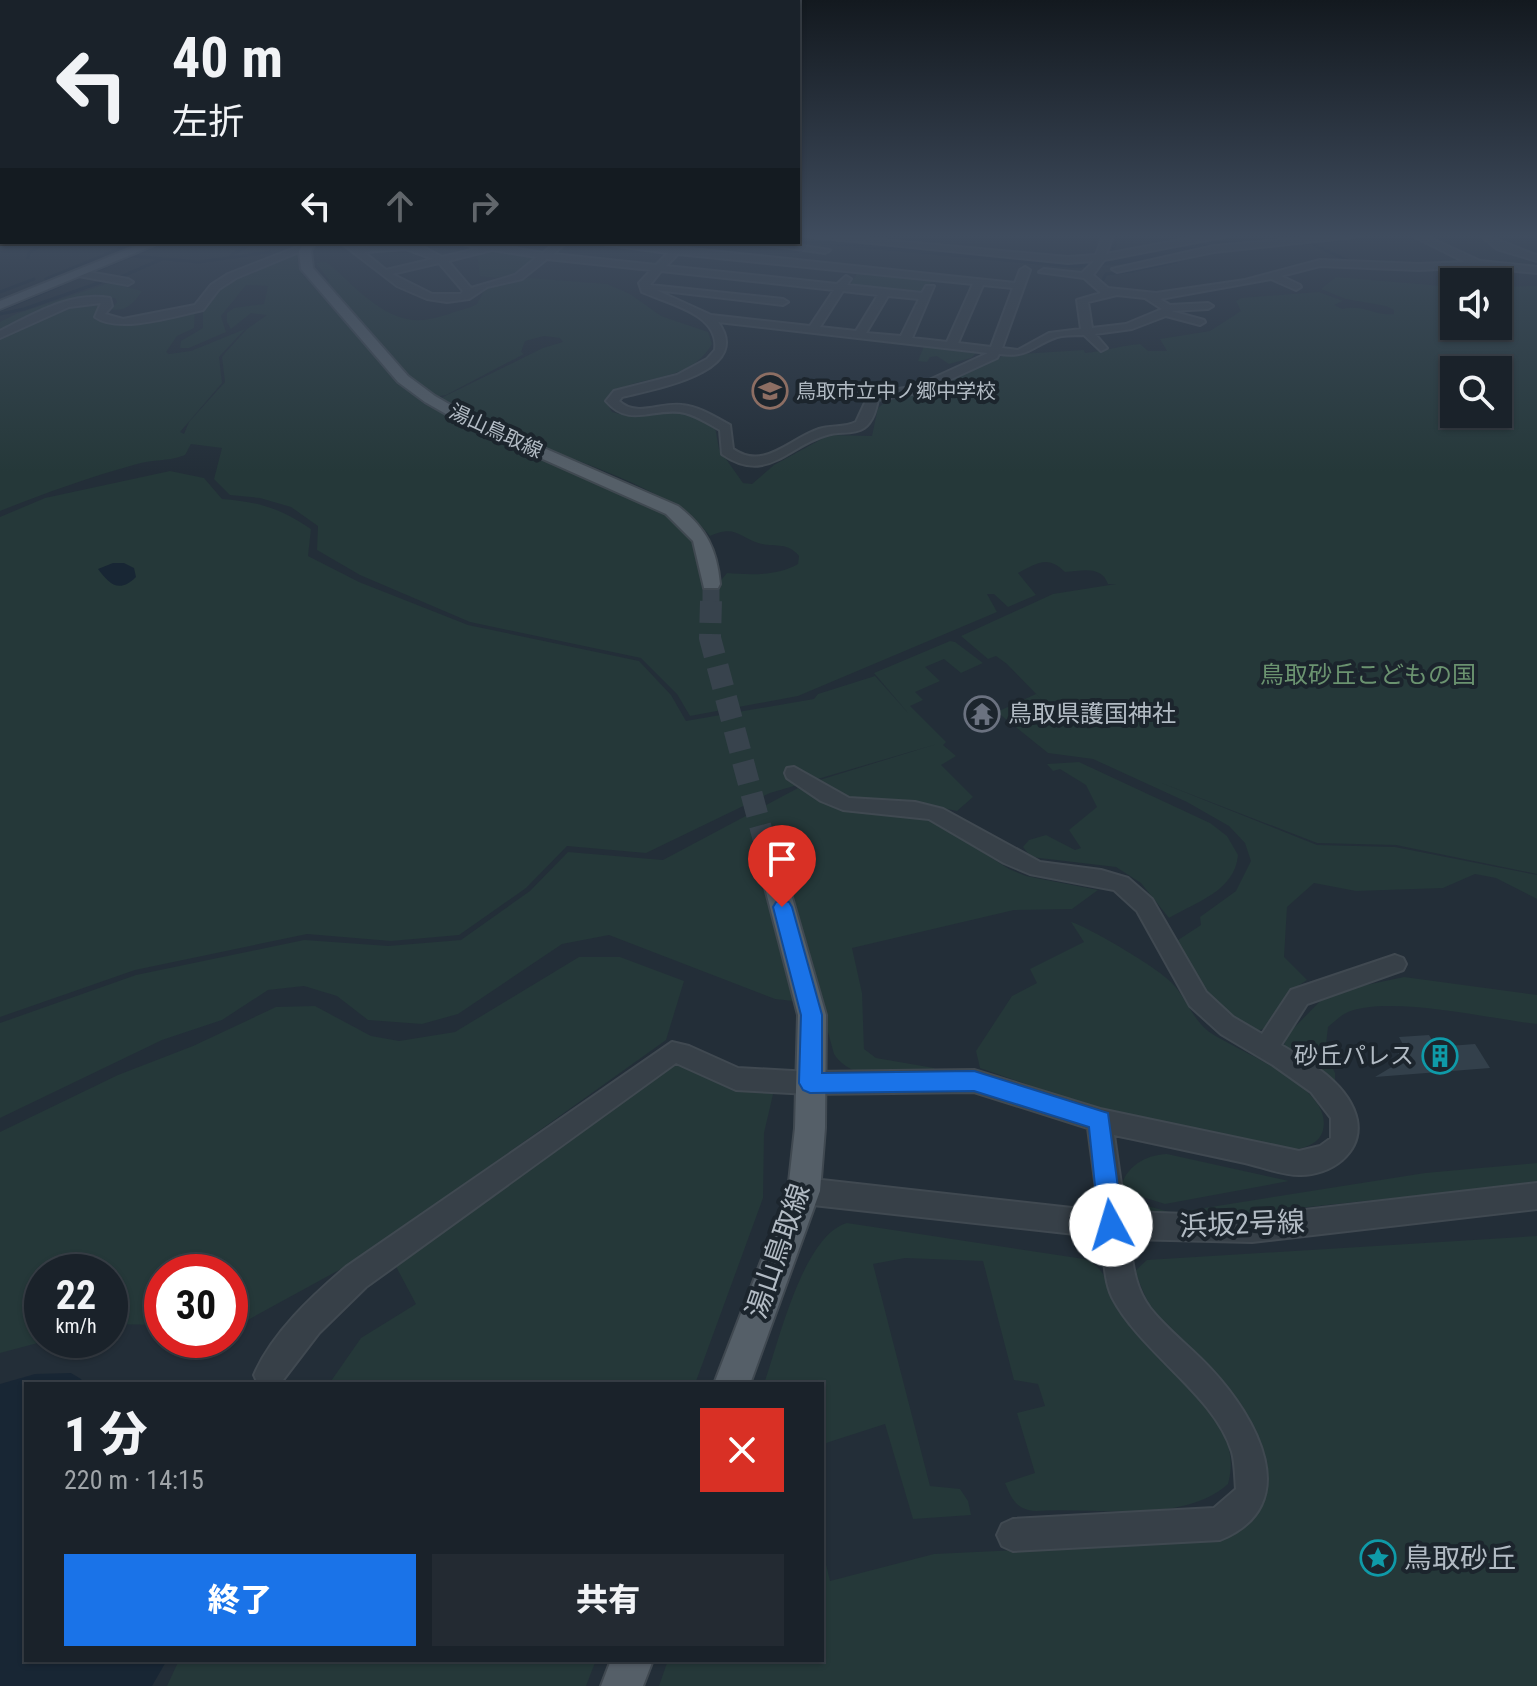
<!DOCTYPE html>
<html lang="ja">
<head>
<meta charset="utf-8">
<style>
	body { margin:0; font-family:"Roboto Condensed","Noto Sans JP",sans-serif; background:#232a32; color:#f1f3f6; height:100vh; display:flex; flex-direction:column; font-size:30px; white-space:nowrap }
	* { box-sizing:border-box; margin:0 }
	p { font-size:26px; color:#9fa4a8 }
	.icon { flex:none; width:44px; height:44px; fill:none; stroke:currentColor; stroke-width:2; stroke-linecap:round; stroke-linejoin:round }
	.map { position:relative; flex:1; overflow:hidden }
	.side { position:absolute; left:24px; top:1382px; width:800px; height:280px; display:flex; flex-direction:column; background:#1a222a; border-radius:0px; box-shadow:0 2px 6px #0004,0 0 0 2px #383f47 }
	.side>* { flex:none }
	.hud { position:absolute; left:0px; top:0px; width:800px; height:244px; box-shadow:0 2px 6px #0004,0 0 0 2px #383f47; background:#1a222a; color:#f1f3f6; overflow:hidden }
	.buttons { position:absolute; left:1440px; top:268px; display:grid; gap:16px }
	.buttons a { display:grid; place-items:center; width:72px; height:72px; border-radius:0px; background:#1a222a; box-shadow:0 2px 6px #0004,0 0 0 2px #383f47; font-size:40px }
	.speed { position:absolute; left:24px; top:1254px; display:flex; gap:16px; font-size:40px; font-weight:700; text-align:center }
	.speed>* { display:grid; place-content:center; width:104px; height:104px; border-radius:50%; background:#1a222a; box-shadow:0 2px 6px #0004,0 0 0 2px #383f47; line-height:1 }
	.speed small { font-size:20px; font-weight:400 }
	.speed .limit { border:12px solid #d22; background:#fff; color:#111 }
	.pin { position:absolute; display:grid; place-items:center; width:68px; height:68px; color:#fff; margin:-82px -34px; border-radius:50% 50% 50% 0; rotate:-45deg; box-shadow:0 0 8px #0007 }
	.pin .icon { rotate:45deg }
	.me { position:absolute; width:88px; margin:-44px; rotate:354deg; stroke-linejoin:round; filter:drop-shadow(0 0 6px #0008) }
	.turn { display:flex; align-items:center; gap:28px; height:168px; padding:0 40px; font-size:36px }
	.turn .icon { width:104px; height:104px; stroke-width:2.5 }
	.turn b { display:block; font-size:56px; line-height:68px }
	.lanes { display:flex; align-items:center; height:76px; padding:0 40px; background:#0003; justify-content:center; gap:40px; direction:ltr }
	.lanes .off { opacity:.35 }
	.round { display:grid; place-items:center; flex:none; width:84px; height:84px; border-radius:0px; background:#232a32 }
	.summary { display:flex; align-items:center; justify-content:space-between; height:136px; padding:0 40px }
	h1 { font-size:48px; font-weight:800; line-height:60px }
	.cta { display:flex; gap:16px; margin-top:auto; padding:16px 40px }
	.cta a { flex:1; height:92px; border-radius:0px; background:#1a73e8; color:#fff; font-size:32px; font-weight:800; line-height:92px; text-align:center }
	.cta a+a { background:#232a32; color:#f1f3f6 }
	.map>svg:first-child { display:block }
</style>
</head>
<body>
<div class="map">
<svg width="1537" height="1686" viewBox="0 0 1537 1686">
	<rect width="100%" height="100%" fill="#232e38"/>
	<g fill="#253839" fill-rule="evenodd">
		<path d="M492,248L540,256C517,277 512,280 480,276L477,254Z"/>
		<path d="M299,250L297,259L302,274L406,389L423,403L484,435L663,511L695,542L703,584H718L727,573C751,575 777,576 798,564L799,556C787,541 774,548 758,543C737,536 736,525 710,536C670,485 559,457 498,430C477,421 457,410 437,400L543,348L563,342L560,338L544,336L525,341L521,352L524,354L446,395L435,397L407,375L324,284L329,280L316,263L327,262C353,284 384,323 422,320C438,319 456,311 471,307L477,304L485,289L528,278L607,284L630,294L661,316L708,332L712,344C687,388 631,371 605,400L612,412C636,420 655,411 678,412C691,412 704,422 715,427L719,449L743,483L752,484L774,465L829,435L872,436L878,408L887,401L929,391L1005,355L1084,350L1085,353C1103,352 1122,345 1140,344L1148,351H1167L1160,339L1210,331L1241,311L1236,301L1241,298L1319,292L1343,301L1334,305L1342,309C1365,304 1373,316 1394,314V310L1386,306L1346,299L1321,289L1336,277L1454,287V326H1498V287L1537,286V874L1396,845L1317,843L1159,782L1317,845L1395,847L1537,875V899L1496,878L1475,874L1443,888L1356,891L1314,883L1287,907L1284,957L1307,980L1289,992L1268,1027L1255,1032C1211,1004 1199,989 1175,942L1201,925L1200,917L1236,891L1251,861L1245,843L1229,826L1187,802L1093,759L1048,753L997,712L1036,694L1071,730L1007,664L996,656L988,659L961,636L1053,594L1116,584H1108C1101,565 1082,571 1065,572C1047,555 1038,563 1018,573L1036,595L1008,607L994,594H987L997,612L798,696L690,716L677,694L641,658L470,622L360,575L317,550L318,526L291,507L260,498L230,495L214,479L222,448L191,444L185,455C167,462 154,459 137,464C90,477 45,493 0,511V337L66,308L99,301L103,304L95,317L101,321L121,324L195,310L194,328L177,336L166,352L169,354L191,351L245,329L219,357L222,383L180,432L184,434L189,422L225,382L222,357L225,353L247,329L267,315L251,313L231,329L227,322V313L234,308L264,304L268,286L246,285L221,316L226,332L189,348H180L181,341L203,328V311L217,290L228,282ZM1454,370H1498V414H1454Z"/>
		<path d="M858,272L932,280L925,293L853,287L850,285Z"/>
		<path d="M109,283L142,291C135,302 125,313 111,309L117,302L115,298L92,297L0,332V322L16,314Z"/>
		<path d="M924,346L977,352L971,358L949,364L937,356L930,357L927,362L918,361Z"/>
		<path d="M170,471L204,478L222,499C259,502 280,508 311,529L308,556L359,582L468,625L639,661L671,695L686,721L814,699L818,694L875,676L909,714L874,673L950,641L955,642L983,663L961,673L944,659L925,667L940,681L915,692L923,700L910,706L946,742L943,745L956,756L941,765L973,797L957,811L923,804L851,801L813,782L937,744L770,793L646,853L567,846L526,888L459,935L391,941L307,934L135,970L0,1017V517L45,498Z"/>
		<path d="M1079,762L1210,823L1227,836L1238,855C1235,891 1196,902 1169,918L1141,883L1116,867L1031,857L1023,847L1029,840L1046,835L1075,850L1081,848L1069,830L1097,807L1086,785L1060,769L1053,771L1047,764Z"/>
		<path d="M798,788L837,809L931,819L1009,869L1026,876L1098,890L1072,909L1014,910L852,948L862,993L864,1049L876,1058L934,1068L938,1072C904,1074 855,1086 834,1054L785,875L761,879L793,1001L775,999L609,935L562,944L458,1014L422,1024L368,1020L337,996L304,986L268,990L222,1020L162,1040L0,1118V1023L136,975L304,940L388,946L461,940L530,891L568,852L663,860Z"/>
		<path d="M1071,922C1089,927 1159,969 1171,982C1186,997 1191,1017 1208,1031C1235,1051 1334,1085 1323,1130C1319,1147 1297,1150 1282,1151L1100,1110L980,1068L976,1051L1012,996L1037,983L1030,969L1084,942Z"/>
		<path d="M579,957H620L684,981L666,1040L361,1258L235,1327H230V1272H162V1325L110,1324V1272H42V1340H49L0,1353V1132L118,1075L193,1046L276,1007L315,1006L371,1036L399,1041L455,1032Z"/>
		<path d="M1404,977L1537,995V1024C1490,1019 1390,995 1348,1012C1341,1015 1334,1022 1328,1027L1325,1053L1335,1073V1082L1283,1050L1287,1035L1328,993Z"/>
		<path d="M672,1058L774,1090L764,1133L763,1198L695,1384H329L361,1338L416,1304L392,1259Z"/>
		<path d="M1167,1154L1289,1181L1165,1204L1120,1190C1125,1167 1144,1155 1167,1154Z"/>
		<path d="M1537,1163V1183L1166,1222C1146,1219 1133,1217 1122,1199L1173,1213L1425,1173Z"/>
		<path d="M847,1223L1084,1259C1106,1268 1106,1282 1115,1301C1119,1310 1126,1320 1132,1328C1165,1375 1247,1416 1228,1484C1182,1525 1096,1507 1036,1511C1017,1510 1012,1500 1005,1483L1035,1473L1017,1413L1045,1406L1038,1384L1014,1380L983,1261L905,1258L873,1264L930,1486L960,1489L968,1501L971,1515L913,1519L885,1424L826,1443L822,1458V1384H764C778,1344 803,1235 847,1223Z"/>
		<path d="M1537,1236V1686H659L668,1660H822V1548L830,1581L934,1554L1215,1541C1293,1519 1271,1443 1232,1394C1212,1368 1184,1350 1163,1325C1150,1309 1142,1290 1135,1271L1147,1260Z"/>
		<path d="M179,1660H596L586,1686H167Z"/>
	</g>
	<g fill="#182634">
		<path d="M1256,236H1330L1217,245L1138,263L1074,268L797,242L798,238L1068,263L1112,261L1184,244Z"/>
		<path d="M113,563H124L134,568L136,577C118,595 108,582 98,569Z"/>
		<path d="M71,1373L81,1379L84,1384H26V1660H167L152,1686H0V1384L35,1374Z"/>
	</g>
	<g fill="none" stroke-linecap="round" stroke-linejoin="round">
		<g stroke="#182634" stroke-width="3">
			<path d="M1361,237L1365,236"/>
			<path d="M1094,242L1096,236"/>
			<path d="M392,243L478,250"/>
			<path d="M1115,244L1112,253H1118"/>
			<path d="M1303,244L1358,238"/>
			<path d="M1155,245L1200,236"/>
			<path d="M1314,245L1349,261"/>
			<path d="M1264,246L1298,244"/>
			<path d="M135,254L165,242"/>
			<path d="M231,255L251,244L279,242"/>
			<path d="M28,258L29,253L44,242"/>
			<path d="M1180,260L1194,256"/>
			<path d="M1137,270L1176,262"/>
			<path d="M87,274L131,256L199,262L270,252"/>
			<path d="M60,277L113,255"/>
			<path d="M46,279L136,242"/>
			<path d="M116,279L162,259"/>
			<path d="M64,283L83,275"/>
			<path d="M1100,285L1106,274L1134,271"/>
			<path d="M0,292L34,279"/>
			<path d="M0,310L61,285"/>
			<path d="M0,314L24,309L107,280"/>
		</g>
	</g>
	<path fill="#33404b" d="M1429,1035L1436,1047L1475,1044L1490,1068L1375,1077L1395,1065L1399,1051L1406,1050L1399,1037Z"/>
	<g fill="none" stroke-linecap="round" stroke-linejoin="round">
		<path stroke="#38434d" stroke-width="17" stroke-dasharray="17 8" stroke-linecap="butt" d="M711,603V584"/>
		<path stroke="#38434d" stroke-width="22" stroke-dasharray="22 11" stroke-linecap="butt" d="M711,601L710,638L773,874"/>
		<path stroke="#38434d" stroke-width="28" stroke-dasharray="28 14" stroke-linecap="butt" d="M773,872L775,880"/>
		<defs>
			<g id="minor">
				<path d="M803,236H839L1068,257L1096,255L1103,236H1113L1106,254L1201,236H1228L1104,260L1093,275L1108,288L1156,293L1245,280L1320,260L1419,264L1465,262L1413,236H1426L1480,261L1537,267V273L1477,267L1419,270L1320,266L1281,276L1300,285L1301,287L1296,290L1271,279L1160,299L1170,305L1208,303L1213,306L1208,309L1171,311L1204,320L1205,322L1200,325L1166,316L1132,329L1095,334L1107,348L1101,351L1084,335C1075,335 1065,335 1057,337C1031,346 1030,358 999,354L997,358L923,392L878,400C876,409 873,422 864,428C853,435 839,431 827,435C787,446 767,485 722,454L720,430C709,424 697,416 685,413C655,406 630,429 606,401L614,391L677,375L707,359L715,350C720,314 669,304 642,292L639,283L651,270L547,259L522,279L487,287L469,299L447,302L427,299L397,286L340,242H351L358,248L406,244L423,247L442,257L480,248L456,242H478L543,253L556,242H567L553,254L656,265L668,253L588,242L673,247L679,242H689L683,248L1015,283L1020,270L1025,267L1030,270L1002,348L1018,350L1049,333L1081,329L1077,300L1101,293L1084,278L1039,272L1044,269L1082,273L1094,261L1068,263ZM406,249L433,259L386,270L364,252ZM492,250L537,257L515,275L471,288L448,261ZM678,254L973,284L947,342L912,338L934,286H926L922,293L847,285L851,279L846,276L837,284L666,266ZM439,263L463,291L461,294H432L392,274ZM661,271L834,290L810,326L711,315L656,290L783,305L788,302L783,299L650,285ZM983,285L1013,288L991,347L958,343ZM843,291L878,295L856,331L820,327ZM1117,295L1145,298L1162,309L1126,324L1092,328L1088,302ZM888,296L919,299L901,336L866,333ZM718,322L988,353L916,386L869,394L856,422C844,428 831,425 819,429C789,439 764,471 733,449L730,425C715,417 700,407 682,405C660,402 637,418 619,401L622,397C654,389 755,372 718,322Z"/>
				<path d="M1327,236H1363L1214,252L1117,272L1112,269L1214,246Z"/>
				<path d="M1482,236C1492,236 1523,251 1537,255V261L1497,249Z"/>
				<path d="M745,242H776L830,250L825,253Z"/>
				<path d="M305,244L313,246L236,278L219,289L203,310C176,316 118,334 95,317L101,303L69,307L0,338V331C34,314 71,291 110,298L112,306L105,314L123,319L195,305L211,285L228,274Z"/>
				<path d="M77,270L128,279L133,282L128,285L73,275Z"/>
				<path d="M794,767L849,798L915,802L943,809L1040,862L1101,870L1128,878L1152,899L1206,992L1233,1017L1262,1034L1291,990L1395,955L1403,958L1406,964L1403,970L1307,1004L1281,1045C1310,1062 1350,1085 1357,1120C1363,1153 1330,1176 1299,1175C1282,1175 1262,1167 1245,1163C1202,1154 1158,1144 1114,1135L1125,1212L1252,1216L1537,1183V1209L1252,1242L1129,1239C1133,1264 1134,1286 1150,1308C1167,1330 1192,1348 1211,1369C1256,1417 1306,1505 1220,1540L1013,1551L1002,1546L997,1535L1002,1524L1013,1519L1214,1508L1236,1489C1235,1477 1235,1463 1232,1452C1215,1395 1141,1353 1112,1297C1104,1280 1104,1256 1102,1237L804,1204L795,1200L791,1191L795,1182L804,1178L1099,1211L1088,1128L974,1092L810,1094L736,1090L676,1063L366,1287L319,1333L280,1384H258L254,1375C272,1333 312,1296 346,1267L672,1042L689,1046L738,1068L810,1072L974,1070L1100,1109L1299,1151L1320,1146L1331,1138V1118L1311,1092L1273,1065L1221,1034L1190,1006L1137,911L1114,890L1030,874L1004,863L929,819L843,810L821,801L787,778L785,773L787,768Z"/>
			</g>
			<g id="major">
				<path d="M146,242H162L0,309V301Z"/>
				<path d="M304,242H316L311,251L313,268L408,376L435,396L470,416L678,506C706,528 717,549 720,584L718,588H704L693,541L666,514L460,422L425,402L398,382L301,269L299,251Z"/>
				<path d="M775,871L784,873L787,880L826,1015L825,1128L820,1191L750,1384H714L788,1191L795,1128L798,1015L763,880L766,873Z"/>
				<path d="M611,1660H653L643,1686H601Z"/>
			</g>
		</defs>
		<use href="#minor" stroke="#404951" stroke-width="4"/>
		<use href="#major" stroke="#404951" stroke-width="4"/>
		<use href="#minor" fill="#374048" fill-rule="evenodd"/>
		<use href="#major" fill="#555f68" fill-rule="evenodd"/>
	</g>
	<linearGradient id="sky" x2="0" y2="1"><stop stop-color="#13191f"/><stop offset="0.5" stop-color="#3f4c5e"/><stop offset="1" stop-color="#3f4c5e" stop-opacity="0"/></linearGradient>
	<rect width="1537" height="472" fill="url(#sky)"/>
	<path fill="#1a73e8" stroke="#114b97" stroke-width="2" d="M782,900L789,902L792,907L822,1015V1073L974,1071L1108,1113L1123,1225L1120,1233L1111,1237L1103,1233L1099,1225L1089,1127L974,1091L810,1093L803,1090L799,1083L801,1015L773,907L776,902Z"/>
	<defs>
		<symbol id="school-ring" viewBox="-11 -11 22 22"><circle r="9.5" fill="#1c252d" stroke="#8d6e63" stroke-width="1.5"/><path d="M0-5L7-2L0 1L-7-2ZM-4 1L0 2.5L4 1V4Q0 6-4 4Z" fill="#8d6e63"/></symbol>
		<symbol id="temple-ring" viewBox="-11 -11 22 22"><circle r="9.5" fill="#1c252d" stroke="#6b7280" stroke-width="1.5"/><path d="M0-6L5-2H3V0L6.5 2.5H4V6H1.5V3h-3V6H-4V2.5H-6.5L-3 0V-2H-5Z" fill="#6b7280"/></symbol>
		<symbol id="building-ring" viewBox="-11 -11 22 22"><circle r="9.5" fill="#1c252d" stroke="#0f9aa8" stroke-width="1.5"/><path d="M-4-6H4V6H1V3H-1V6H-4ZM-2.5-4.3h1.7v1.8h-1.7ZM.8-4.3h1.7v1.8H.8ZM-2.5-1h1.7V.8h-1.7ZM.8-1h1.7V.8H.8Z" fill="#0f9aa8"/></symbol>
		<symbol id="sight-ring" viewBox="-11 -11 22 22"><circle r="9.5" fill="#1c252d" stroke="#0f9aa8" stroke-width="1.5"/><path d="M0-6L1.8-2.2L6-1.7L2.9 1.2L3.7 5.4L0 3.3L-3.7 5.4L-2.9 1.2L-6-1.7L-1.8-2.2Z" fill="#0f9aa8"/></symbol>
	</defs>
	<g fill-rule="evenodd">
		<use href="#school-ring" x="750" y="371" width="40" height="40"/>
		<use href="#temple-ring" x="962" y="694" width="40" height="40"/>
		<use href="#building-ring" x="1420" y="1036" width="40" height="40"/>
		<use href="#sight-ring" x="1358" y="1538" width="40" height="40"/>
	</g>
	<g text-anchor="middle" dominant-baseline="central" stroke-width="8" stroke-linejoin="round" paint-order="stroke">
		<g font-size="20" fill="#b2bbc4" stroke="#1c252d" text-anchor="start">
			<text x="796" y="391">鳥取市立中ノ郷中学校</text>
		</g>
		<g font-size="20" fill="#b2bbc4" stroke="#1c252d">
			<text transform="translate(496 431) rotate(25)">湯山鳥取線</text>
		</g>
		<g font-size="24" fill="#6b9370" stroke="#1c252d">
			<text x="1368" y="675">鳥取砂丘こどもの国</text>
		</g>
		<g font-size="24" fill="#b2bbc4" stroke="#1c252d" text-anchor="start">
			<text x="1008" y="714">鳥取県護国神社</text>
			<text x="1414" y="1056" text-anchor="end">砂丘パレス</text>
		</g>
		<g font-size="28" fill="#b2bbc4" stroke="#1c252d">
			<text transform="translate(1242 1224) rotate(-2)">浜坂2号線</text>
			<text transform="translate(778 1251) rotate(-71)">湯山鳥取線</text>
		</g>
		<g font-size="28" fill="#b2bbc4" stroke="#1c252d" text-anchor="start">
			<text x="1404" y="1558">鳥取砂丘</text>
		</g>
	</g>
</svg>
<div class="buttons">
<a><svg class="icon" aria-label="sound" viewBox="0 0 24 24"><path d="M4 9h4l5-4v14l-5-4H4zM17 9q2 3 0 6"/></svg></a>
<a><svg class="icon" aria-label="search" viewBox="0 0 24 24"><circle cx="10" cy="10" r="6"/><path d="M15 15l6 6"/></svg></a>
</div>
<div class="speed"><div>22<small>km/h</small></div><div class="limit">30</div></div>
<div class="pin" style="left:782px;top:907px;background:#d93025"><svg class="icon" aria-label="arrive" viewBox="0 0 24 24"><path d="M6 21V4h12l-3 4 3 4H6"/></svg></div>
<svg class="me" style="left:1111px;top:1225px" viewBox="-20 -20 40 40"><circle r="19" fill="#fff"/><path d="M0-13L10 11 0 6-10 11z" fill="#1a73e8"/></svg>
<div class="hud">
<div class="turn"><svg class="icon" aria-label="left" viewBox="0 0 24 24"><path d="M17 20v-9H6M10 6l-5 5 5 5"/></svg><div><b>40 m</b>左折</div></div>
<div class="lanes"><svg class="icon" aria-label="left" viewBox="0 0 24 24"><path d="M17 20v-9H6M10 6l-5 5 5 5"/></svg><svg class="icon off" aria-label="ahead" viewBox="0 0 24 24"><path d="M12 20V5M6 11l6-6 6 6"/></svg><svg class="icon off" aria-label="right" viewBox="0 0 24 24"><path d="M7 20v-9h11M14 6l5 5-5 5"/></svg></div>
</div>
<section class="side">
<div class="summary"><div><h1>1 分</h1><p>220 m · 14:15</p></div><a class="round" style="background:#d93025;color:#fff"><svg class="icon" aria-label="close" viewBox="0 0 24 24"><path d="M6 6l12 12M18 6L6 18"/></svg></a></div>
<div class="cta"><a>終了</a><a>共有</a></div>
</section>
</div>
</body>
</html>
